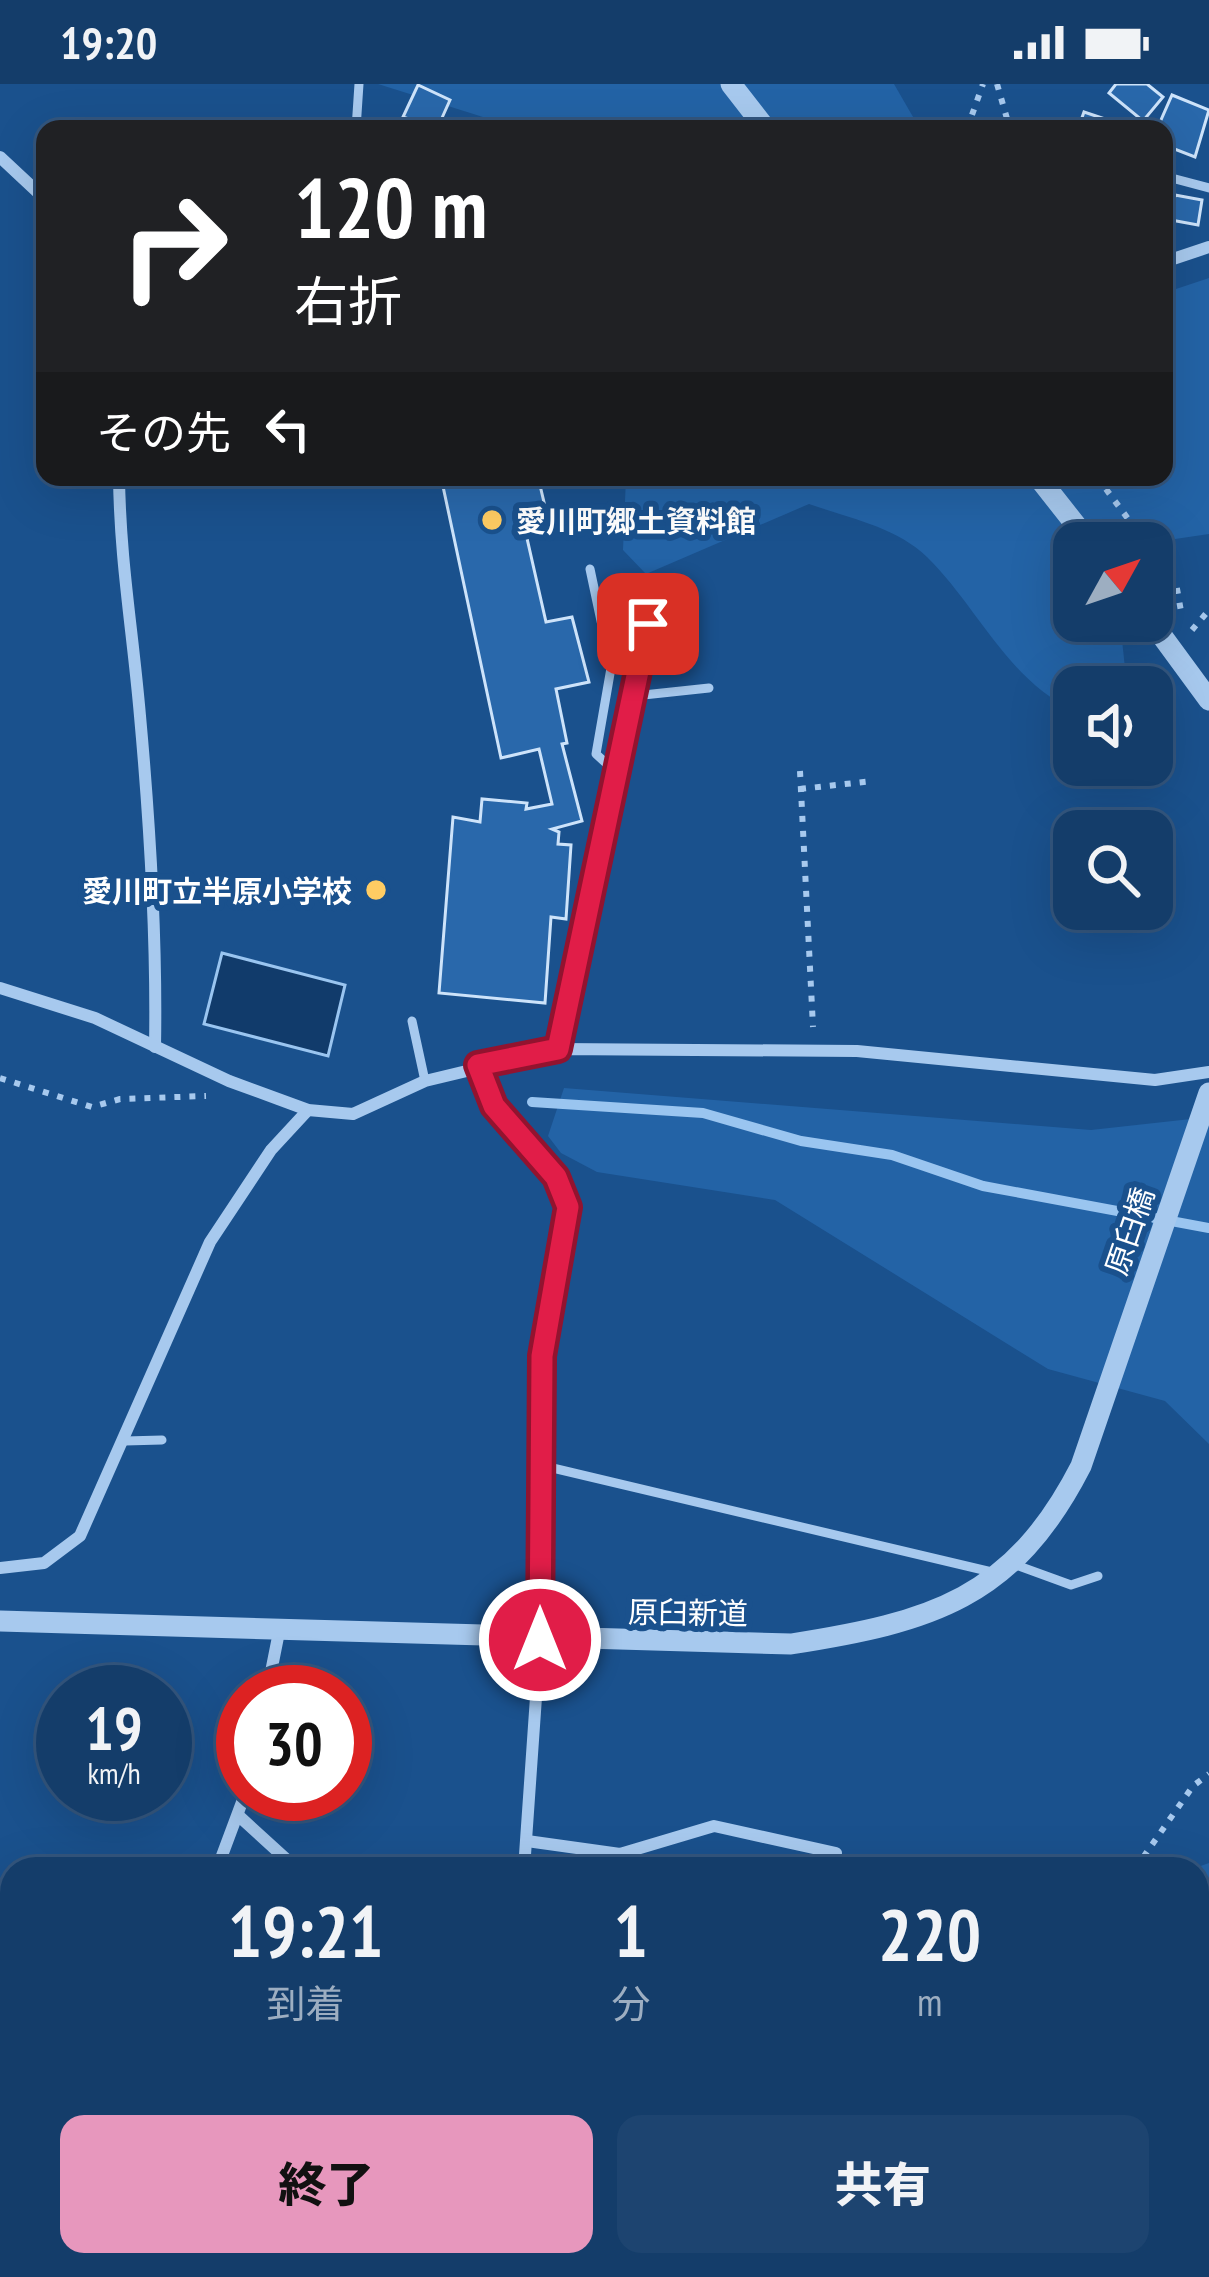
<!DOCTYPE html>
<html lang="ja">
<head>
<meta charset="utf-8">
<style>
	body { margin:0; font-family:"PT Sans Narrow","Noto Sans JP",sans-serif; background:#1d4470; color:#f1f3f6; height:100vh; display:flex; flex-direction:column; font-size:45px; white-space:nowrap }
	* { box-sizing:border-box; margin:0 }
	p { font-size:39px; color:#9daec1 }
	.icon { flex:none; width:66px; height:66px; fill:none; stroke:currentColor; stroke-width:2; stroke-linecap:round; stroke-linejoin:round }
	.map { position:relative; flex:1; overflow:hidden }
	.panel { position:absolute; left:0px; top:1773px; width:1209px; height:420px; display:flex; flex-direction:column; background:#143d6a; border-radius:36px 36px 0 0; box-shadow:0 12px 48px #0002,0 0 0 3px #33567e }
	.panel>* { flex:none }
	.banner { position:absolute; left:36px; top:36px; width:1137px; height:366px; border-radius:24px; box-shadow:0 12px 48px #0002,0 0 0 3px #33567e; background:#202124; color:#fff; overflow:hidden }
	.needle { width:78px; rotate:50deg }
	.fabs { position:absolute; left:1053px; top:438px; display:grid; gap:24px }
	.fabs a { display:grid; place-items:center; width:120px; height:120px; border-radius:24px; background:#143d6a; box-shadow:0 12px 48px #0002,0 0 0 3px #33567e; font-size:60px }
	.speed { position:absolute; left:36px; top:1581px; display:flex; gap:24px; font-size:60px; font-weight:700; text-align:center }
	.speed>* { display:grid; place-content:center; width:156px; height:156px; border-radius:50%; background:#143d6a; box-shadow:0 12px 48px #0002,0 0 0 3px #33567e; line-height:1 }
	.speed small { font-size:30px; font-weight:400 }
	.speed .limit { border:18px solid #d22; background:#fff; color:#111 }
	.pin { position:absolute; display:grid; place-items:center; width:102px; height:102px; color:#fff; margin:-51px; border-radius:24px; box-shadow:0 6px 18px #0006 }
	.me { position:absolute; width:132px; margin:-66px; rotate:0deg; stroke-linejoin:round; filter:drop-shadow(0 0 9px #0008) }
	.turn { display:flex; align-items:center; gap:42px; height:252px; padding:0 60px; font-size:54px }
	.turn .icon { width:156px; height:156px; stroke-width:2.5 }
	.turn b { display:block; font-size:84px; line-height:102px }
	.then { display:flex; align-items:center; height:114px; padding:0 60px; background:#0003; gap:24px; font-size:45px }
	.eta { display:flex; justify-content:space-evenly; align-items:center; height:204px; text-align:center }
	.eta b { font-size:72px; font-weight:800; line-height:84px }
	.action { display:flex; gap:24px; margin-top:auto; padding:24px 60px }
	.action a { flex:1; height:138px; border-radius:24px; background:#e797bd; color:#111; font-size:48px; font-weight:800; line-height:138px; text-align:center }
	.action a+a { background:#1d4470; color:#f1f3f6 }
	.status { display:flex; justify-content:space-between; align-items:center; height:84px; padding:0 60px; background:#143d6a; direction:ltr }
	.status svg { height:33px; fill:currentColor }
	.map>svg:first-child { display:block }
</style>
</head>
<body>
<div class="status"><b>19:20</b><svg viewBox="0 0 49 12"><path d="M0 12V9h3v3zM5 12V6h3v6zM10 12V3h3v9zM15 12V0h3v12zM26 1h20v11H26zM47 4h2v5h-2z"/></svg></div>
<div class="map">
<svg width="1209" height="2193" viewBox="0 0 1209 2193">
	<rect width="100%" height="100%" fill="#1a518d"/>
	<g fill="#2363a6">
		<path d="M378,0H894L920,45H521Z"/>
		<path d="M1209,194V450L1148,459H1074V537H1120L1127,603H1074V626C1009,598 977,522 927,473C896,443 849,434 809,420L646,490L623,466L626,393H1164V209Z"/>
		<path d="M564,1004L1091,1046L1209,1033V1360L1165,1317L1048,1285L775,1116L597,1088L561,1069L548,1052Z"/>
		<path d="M1209,1779V2193H0V2080L12,2081V2181H1197V1785H1192Z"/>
	</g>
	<path fill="#113b6b" stroke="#9ac5f0" stroke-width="3" d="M222,869L345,901L328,972L204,940Z"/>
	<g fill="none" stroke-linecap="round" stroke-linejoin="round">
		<g stroke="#9ac5f0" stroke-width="10">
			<path d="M532,1018L703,1029L801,1057L892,1071L983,1102L1209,1144"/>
			<path d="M1197,1906L1209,1908"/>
			<path d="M0,2120L12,2127"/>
		</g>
	</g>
	<g fill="#2968ab" stroke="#cde3fa" stroke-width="3">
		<path d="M1116,0H1147L1163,13L1143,37L1109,9Z"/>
		<path d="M418,1L450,16L437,45L403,33Z"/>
		<path d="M1172,11L1209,26L1195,73L1164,61V45H1157Z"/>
		<path d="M1084,28L1135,45H1078Z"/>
		<path d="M1175,111L1202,116L1198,141L1171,136Z"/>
		<path d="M441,393H538L548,435L524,441L546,538L572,533L589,598L556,605L567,659L562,660L582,737L552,745L559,748L558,760L571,761L566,835L551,833L545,919L439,909L453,733L480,738L482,715L527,719L526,725L552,720L539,665L501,674Z"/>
	</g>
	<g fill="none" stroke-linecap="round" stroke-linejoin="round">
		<g stroke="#a7c9ee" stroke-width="6" stroke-dasharray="6 9" stroke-linecap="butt">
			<path d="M997,0L1010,45"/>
			<path d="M967,45L983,0"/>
			<path d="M1097,393L1146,459"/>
			<path d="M1152,467L1176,499L1182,533"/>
			<path d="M1192,546L1209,526"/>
			<path d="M800,687L813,943"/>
			<path d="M800,705L873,697"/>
			<path d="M0,994L92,1023L120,1015L206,1012"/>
			<path d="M1135,1785L1193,1702L1209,1690"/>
			<path d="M0,2039L12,2043"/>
		</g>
		<g stroke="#a7c9ee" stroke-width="9">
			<path d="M356,45L359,0"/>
			<path d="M1164,92L1209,104"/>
			<path d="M590,485L611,584L596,670L618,690"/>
			<path d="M634,612L709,604"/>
			<path d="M412,937L425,997"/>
			<path d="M125,1357L162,1356"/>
			<path d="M540,1381L996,1489"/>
			<path d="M1013,1480L1071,1501L1098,1492"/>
		</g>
		<g stroke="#a7c9ee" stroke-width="12">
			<path d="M0,73L45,115"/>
			<path d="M1164,178L1209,163"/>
			<path d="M119,393C120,477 133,549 140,632C150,742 157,852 155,963"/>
			<path d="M0,904L95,934L229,997L308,1026L353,1030L425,997L558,965L857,967L1155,996L1209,988"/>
			<path d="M558,965L654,504"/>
			<path d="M478,981L494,1022L556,1093L568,1123L542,1272L540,1556L524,1785"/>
			<path d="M0,1484L44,1479L80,1452L210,1158L271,1066L308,1026"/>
			<path d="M267,1608L279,1548"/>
			<path d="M240,1733L297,1785"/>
			<path d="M527,1757L620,1770L714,1742L836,1769L833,1785"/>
			<path d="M217,1785L245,1710"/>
		</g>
		<g stroke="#a7c9ee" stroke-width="21">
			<path d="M731,0L766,45"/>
			<path d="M1038,393L1090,459"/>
			<path d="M1151,537L1209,616"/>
			<path d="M0,1537L791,1560C931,1538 1013,1515 1081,1382L1209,1009"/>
		</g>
	</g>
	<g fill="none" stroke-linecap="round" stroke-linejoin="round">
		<defs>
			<path id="route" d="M540,1556L542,1272L568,1123L556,1093L494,1022L478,981L558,965L648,540"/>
		</defs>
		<use href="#route" stroke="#92132f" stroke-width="30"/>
		<use href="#route" stroke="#e11d48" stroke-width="21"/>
	</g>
	<g fill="#ffcc63" stroke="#1a518d" stroke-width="4.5">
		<circle cx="492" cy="436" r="12"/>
		<circle cx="376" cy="806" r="12"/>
	</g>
	<g text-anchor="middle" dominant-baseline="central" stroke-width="12" stroke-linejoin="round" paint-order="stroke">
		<g font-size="30" font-weight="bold" fill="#fff" stroke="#1a518d" text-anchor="start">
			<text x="516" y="436">愛川町郷土資料館</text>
			<text x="352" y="806" text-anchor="end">愛川町立半原小学校</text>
		</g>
		<g font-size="30" fill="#fff" stroke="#1a518d">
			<text transform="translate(1129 1147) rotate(-71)">原臼橋</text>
			<text transform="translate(688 1528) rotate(1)">原臼新道</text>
		</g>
	</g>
</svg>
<div class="fabs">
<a><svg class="needle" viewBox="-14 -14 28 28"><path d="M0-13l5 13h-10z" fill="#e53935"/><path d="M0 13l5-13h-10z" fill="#9daec1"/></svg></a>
<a><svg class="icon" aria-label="sound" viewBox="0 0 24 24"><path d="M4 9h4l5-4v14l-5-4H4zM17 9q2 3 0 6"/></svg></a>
<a><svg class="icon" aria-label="search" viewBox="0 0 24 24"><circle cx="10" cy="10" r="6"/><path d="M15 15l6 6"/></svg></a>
</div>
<div class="speed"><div>19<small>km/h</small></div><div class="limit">30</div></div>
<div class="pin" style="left:648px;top:540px;background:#d93025"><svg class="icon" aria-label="arrive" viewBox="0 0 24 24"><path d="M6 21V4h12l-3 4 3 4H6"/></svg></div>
<svg class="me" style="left:540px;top:1556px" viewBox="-20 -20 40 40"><circle r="17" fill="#e11d48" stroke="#fff" stroke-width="3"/><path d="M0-11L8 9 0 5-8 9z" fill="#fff"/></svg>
<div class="banner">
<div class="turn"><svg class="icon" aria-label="right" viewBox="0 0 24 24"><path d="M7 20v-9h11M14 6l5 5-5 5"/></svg><div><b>120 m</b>右折</div></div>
<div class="then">その先<svg class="icon" aria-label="left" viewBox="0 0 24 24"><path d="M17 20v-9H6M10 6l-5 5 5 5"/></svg></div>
</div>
<section class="panel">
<div class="eta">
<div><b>19:21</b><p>到着</p></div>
<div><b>1</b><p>分</p></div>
<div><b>220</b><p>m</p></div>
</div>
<div class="action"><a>終了</a><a>共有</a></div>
</section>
</div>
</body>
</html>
